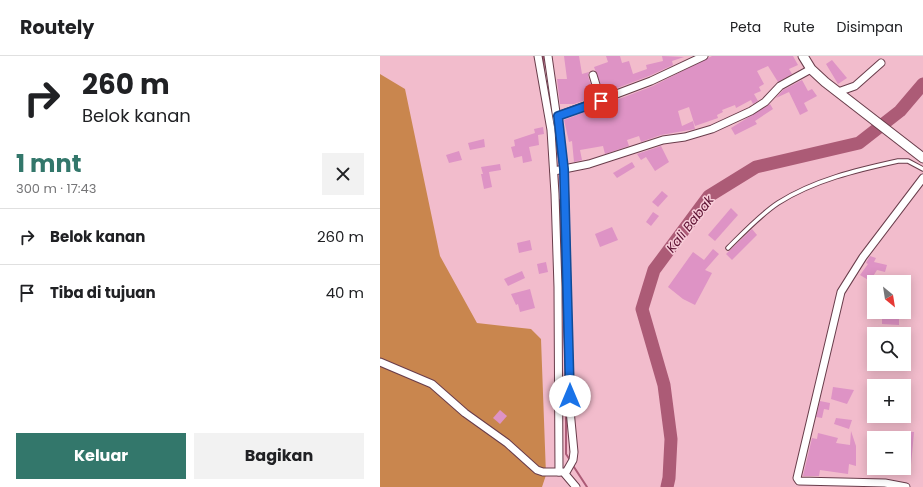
<!DOCTYPE html>
<html lang="id">
<head>
<meta charset="utf-8">
<style>
	body { margin:0; font-family:Poppins,sans-serif; background:#f2f2f2; color:#202124; height:100vh; display:flex; flex-direction:column; font-size:15px; white-space:nowrap }
	* { box-sizing:border-box; margin:0 }
	p { font-size:13px; color:#757577 }
	.icon { flex:none; width:22px; height:22px; fill:none; stroke:currentColor; stroke-width:2; stroke-linecap:round; stroke-linejoin:round }
	.map { position:relative; flex:1; overflow:hidden }
	.details { display:flex; flex-direction:column; background:#fff; width:380px }
	.details>* { flex:none }
	.guide { background:#fff; color:#202124; overflow:hidden }
	.needle { width:26px; rotate:150deg }
	.buttons { position:absolute; left:487px; top:219px; display:grid; gap:8px }
	.buttons a { display:grid; place-items:center; width:44px; height:44px; border-radius:0px; background:#fff; box-shadow:0 2px 10px #0003; font-size:20px }
	.pin { position:absolute; display:grid; place-items:center; width:34px; height:34px; color:#fff; margin:-17px; border-radius:8px; box-shadow:0 2px 6px #0006 }
	.me { position:absolute; width:44px; margin:-22px; rotate:0deg; stroke-linejoin:round; filter:drop-shadow(0 0 3px #0008) }
	.turn { display:flex; align-items:center; gap:14px; height:84px; padding:0 16px; font-size:18px }
	.turn .icon { width:52px; height:52px; stroke-width:2.5 }
	.turn b { display:block; font-size:28px; line-height:34px }
	.round { display:grid; place-items:center; flex:none; width:42px; height:42px; border-radius:0px; background:#f2f2f2 }
	.overview { display:flex; align-items:center; justify-content:space-between; height:68px; padding:0 16px }
	h1 { font-size:24px; font-weight:700; line-height:30px; color:#33776b }
	.action { display:flex; gap:8px; margin-top:auto; padding:8px 16px }
	.action a { flex:1; height:46px; border-radius:0px; background:#33776b; color:#fff; font-size:16px; font-weight:700; line-height:46px; text-align:center }
	.action a+a { background:#f2f2f2; color:#202124 }
	ul { padding:0; list-style:none }
	li { display:flex; align-items:center; gap:12px; height:56px; padding:0 16px; border-top:1px solid #e0e0e0 }
	li div { flex:1 }
	li b { display:block; font-size:15px }
	li em { font-style:normal }
	header { display:flex; align-items:center; gap:24px; box-sizing:border-box; height:56px; padding:0 20px; background:#fff; border-bottom:1px solid #e0e0e0 }
	header strong { font-size:19px }
	nav { display:flex; gap:22px; margin-inline-start:auto; font-size:14px }
	main { display:flex; flex:1; min-height:0 }
	.map>svg:first-child { display:block }
</style>
</head>
<body>
<header>
<strong>Routely</strong>
<nav><a>Peta</a><a>Rute</a><a>Disimpan</a></nav>
</header>
<main>
<section class="details">
<div class="guide">
<div class="turn"><svg class="icon" aria-label="right" viewBox="0 0 24 24"><path d="M7 20v-9h11M14 6l5 5-5 5"/></svg><div><b>260 m</b>Belok kanan</div></div>
</div>
<div class="overview"><div><h1>1 mnt</h1><p>300 m · 17:43</p></div><a class="round"><svg class="icon" aria-label="close" viewBox="0 0 24 24"><path d="M6 6l12 12M18 6L6 18"/></svg></a></div>
<ul>
<li><svg class="icon" aria-label="right" viewBox="0 0 24 24"><path d="M7 20v-9h11M14 6l5 5-5 5"/></svg><div><b>Belok kanan</b></div><em>260 m</em></li>
<li><svg class="icon" aria-label="arrive" viewBox="0 0 24 24"><path d="M6 21V4h12l-3 4 3 4H6"/></svg><div><b>Tiba di tujuan</b></div><em>40 m</em></li>
</ul>
<div class="action"><a>Keluar</a><a>Bagikan</a></div>
</section>
<div class="map">
<svg width="543" height="431" viewBox="0 0 543 431">
	<rect width="100%" height="100%" fill="#f2bccc"/>
	<path fill="#c9864e" d="M0,18L25,33L60,200L97,267L151,273L161,283L166,419L162,431H0Z"/>
	<g fill="none" stroke-linecap="round" stroke-linejoin="round">
		<g stroke="#ac5b76" stroke-width="2">
			<path d="M163,0L164,15"/>
			<path d="M177,116L178,132"/>
			<path d="M179,144L185,284"/>
			<path d="M186,348V398L190,404"/>
			<path d="M192,408L207,431"/>
		</g>
		<path stroke="#ac5b76" stroke-width="13" d="M287,431L289,422L291,383L284,329L262,253L274,214L329,140L376,111L479,87L520,55L543,28"/>
	</g>
	<g fill="#de93c5">
		<path d="M184,0H199L202,18L209,16L208,20L215,41L194,48H180L177,23H187Z"/>
		<path d="M226,0H240L242,7L249,5L253,18L267,13L266,9L283,5L282,0L304,1L292,5L293,9L269,20L224,37L214,11L228,6Z"/>
		<path d="M332,0H413L418,9L409,13L412,18L398,26L388,10L377,15L384,28L379,31L381,35L374,38L378,45L373,48L371,44L356,52L355,49L342,54L343,56L337,59L338,62L315,70L309,51L298,55L302,70L313,65L315,73L281,79L261,86L259,80L247,84L249,90L225,98L223,90L200,94L202,104L194,106L192,85L189,86L184,64L273,30Z"/>
		<path d="M452,4L467,22L458,28L446,8Z"/>
		<path d="M422,24L428,35L432,33L437,40L424,47L428,55L420,59L409,36L396,42L403,34Z"/>
		<path d="M390,48L393,53L375,65L377,68L355,79L351,72Z"/>
		<path d="M163,71L164,78L158,79L159,89L149,91L152,105L143,107L142,100L134,102L131,91L135,90L134,84L155,77L154,73Z"/>
		<path d="M104,83L105,91L90,94L88,87Z"/>
		<path d="M281,90L289,106L275,115L266,101L261,104L257,98Z"/>
		<path d="M79,95L82,104L69,107L66,99Z"/>
		<path d="M252,106L255,111L237,122L233,117Z"/>
		<path d="M120,108L121,114L109,116L112,131L104,133L101,118H103L101,111Z"/>
		<path d="M282,135L288,140L278,151L272,146Z"/>
		<path d="M351,152L358,159L335,185L328,179Z"/>
		<path d="M273,156L279,160L271,170L266,166Z"/>
		<path d="M232,171L238,184L220,191L215,178Z"/>
		<path d="M372,173L377,179L352,204L346,198Z"/>
		<path d="M150,184L152,194L139,197L137,187Z"/>
		<path d="M333,193L339,198L325,214L332,217L315,249L303,243L288,231L313,196L324,204Z"/>
		<path d="M490,200L496,202L494,206L507,209L505,216L497,214L490,225L480,219L488,208L486,207Z"/>
		<path d="M166,206L168,216L159,218L157,208Z"/>
		<path d="M142,215L145,222L128,230L124,223Z"/>
		<path d="M150,233L155,252L140,256L138,248L136,249L131,238Z"/>
		<path d="M502,262H519V269L502,268Z"/>
		<path d="M453,331L474,334L467,348L451,343Z"/>
		<path d="M440,345L450,347L449,354L444,353L442,362L436,361Z"/>
		<path d="M120,354L127,360L120,368L113,362Z"/>
		<path d="M456,362L472,364L469,373L454,368Z"/>
		<path d="M471,375L476,390V410L469,408L468,418L440,414L439,420H423L432,382L437,383L438,377L458,382L456,387L470,389Z"/>
		<path d="M525,376H534L531,409H524Z"/>
	</g>
	<g fill="none" stroke-linecap="round" stroke-linejoin="round">
		<defs>
			<path id="service" d="M348,192C363,177 380,159 398,147C434,124 477,114 518,105H528L543,113"/>
			<g id="minor">
				<path d="M158,0L171,74L175,138L178,231L179,416"/>
				<path d="M168,0L184,113L190,354L194,396L193,404L185,418L196,431"/>
				<path d="M213,19L221,45"/>
				<path d="M458,36L475,30L501,7"/>
				<path d="M178,60L271,25L324,0"/>
				<path d="M174,115L209,108L283,84L305,81L332,73L371,55L385,46L400,30L431,13"/>
				<path d="M0,306L52,328L85,357L127,387L157,414L163,416H183"/>
				<path d="M526,431L505,427L419,425L417,422L461,236L483,201L543,122"/>
			</g>
			<path id="tertiary" d="M423,0L431,13L445,26L543,102"/>
		</defs>
		<use href="#service" stroke="#693d4b" stroke-width="5.5"/>
		<use href="#minor" stroke="#693d4b" stroke-width="9"/>
		<use href="#tertiary" stroke="#693d4b" stroke-width="11"/>
		<use href="#service" stroke="#fff" stroke-width="3.5"/>
		<use href="#minor" stroke="#fff" stroke-width="7"/>
		<use href="#tertiary" stroke="#fff" stroke-width="9"/>
	</g>
	<g fill="none" stroke-linecap="round" stroke-linejoin="round">
		<defs>
			<path id="route" d="M190,340L184,113L178,60L221,45"/>
		</defs>
		<use href="#route" stroke="#114b97" stroke-width="10"/>
		<use href="#route" stroke="#1a73e8" stroke-width="7"/>
	</g>
	<g text-anchor="middle" dominant-baseline="central" stroke-width="3" stroke-linejoin="round" paint-order="stroke">
		<g font-size="13" font-style="italic" fill="#5d1132" stroke="#f8cdd9">
			<text transform="translate(310 168) rotate(-52)">Kali Babak</text>
		</g>
	</g>
</svg>
<div class="buttons">
<a><svg class="needle" viewBox="-14 -14 28 28"><path d="M0-13l5 13h-10z" fill="#e53935"/><path d="M0 13l5-13h-10z" fill="#757577"/></svg></a>
<a><svg class="icon" aria-label="search" viewBox="0 0 24 24"><circle cx="10" cy="10" r="6"/><path d="M15 15l6 6"/></svg></a>
<a>+</a>
<a>−</a>
</div>
<div class="pin" style="left:221px;top:45px;background:#d93025"><svg class="icon" aria-label="arrive" viewBox="0 0 24 24"><path d="M6 21V4h12l-3 4 3 4H6"/></svg></div>
<svg class="me" style="left:190px;top:340px" viewBox="-20 -20 40 40"><circle r="19" fill="#fff"/><path d="M0-13L10 11 0 6-10 11z" fill="#1a73e8"/></svg>
</div>
</main>
</body>
</html>
